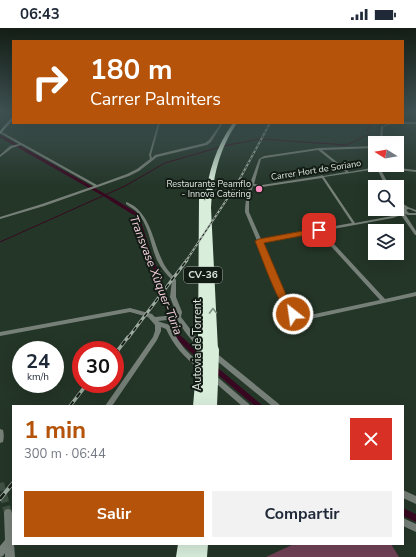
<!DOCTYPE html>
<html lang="es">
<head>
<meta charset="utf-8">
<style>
	body { margin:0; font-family:"Nunito Sans",sans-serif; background:#f2f2f3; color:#1f2937; height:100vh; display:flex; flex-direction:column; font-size:15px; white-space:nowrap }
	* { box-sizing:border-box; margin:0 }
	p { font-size:13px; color:#747a83 }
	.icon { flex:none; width:22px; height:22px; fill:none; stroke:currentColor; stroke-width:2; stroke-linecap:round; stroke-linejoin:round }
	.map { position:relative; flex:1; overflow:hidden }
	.panel { position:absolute; left:12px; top:377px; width:392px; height:140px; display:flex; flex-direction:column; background:#fff; border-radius:0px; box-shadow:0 4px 16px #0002 }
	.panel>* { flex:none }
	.top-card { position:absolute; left:12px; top:12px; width:392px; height:84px; border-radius:0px; box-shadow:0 4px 16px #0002; background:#b45309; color:#fff; overflow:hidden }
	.needle { width:26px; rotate:281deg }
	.buttons { position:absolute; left:368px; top:108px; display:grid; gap:8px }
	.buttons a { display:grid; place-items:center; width:36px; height:36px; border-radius:0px; background:#fff; box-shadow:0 4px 16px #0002; font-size:20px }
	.speed { position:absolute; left:12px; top:313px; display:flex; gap:8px; font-size:20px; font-weight:700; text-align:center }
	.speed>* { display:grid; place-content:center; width:52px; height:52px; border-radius:50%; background:#fff; box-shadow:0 4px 16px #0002; line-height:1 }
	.speed small { font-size:10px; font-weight:400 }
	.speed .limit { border:6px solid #d22; background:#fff; color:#111 }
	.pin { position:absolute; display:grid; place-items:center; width:34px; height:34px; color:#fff; margin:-17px; border-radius:8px; box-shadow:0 2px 6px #0006 }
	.me { position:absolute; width:44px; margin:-22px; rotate:330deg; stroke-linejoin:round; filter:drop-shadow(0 0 3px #0008) }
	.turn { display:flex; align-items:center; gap:14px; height:84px; padding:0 12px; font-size:18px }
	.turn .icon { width:52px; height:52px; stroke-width:2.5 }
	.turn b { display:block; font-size:28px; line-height:34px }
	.round { display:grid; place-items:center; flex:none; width:42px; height:42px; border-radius:0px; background:#f2f2f3 }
	.headline { display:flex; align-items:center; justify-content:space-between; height:68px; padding:0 12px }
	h1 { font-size:24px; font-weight:700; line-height:30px; color:#b45309 }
	.button { display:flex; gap:8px; margin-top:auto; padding:8px 12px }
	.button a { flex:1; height:46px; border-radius:0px; background:#b45309; color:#fff; font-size:16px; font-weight:700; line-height:46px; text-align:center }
	.button a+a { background:#f2f2f3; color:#1f2937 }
	.status { display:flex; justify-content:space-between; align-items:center; height:28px; padding:0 20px; background:#fff; direction:ltr }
	.status svg { height:11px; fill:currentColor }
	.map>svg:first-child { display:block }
</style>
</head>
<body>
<div class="status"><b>06:43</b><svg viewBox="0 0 49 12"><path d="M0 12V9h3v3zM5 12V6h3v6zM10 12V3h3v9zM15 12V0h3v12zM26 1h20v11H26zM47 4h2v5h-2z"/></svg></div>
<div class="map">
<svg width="416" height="529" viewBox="0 0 416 529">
	<rect width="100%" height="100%" fill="#243628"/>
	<path fill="#704156" d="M294,516H391L399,529H266Z"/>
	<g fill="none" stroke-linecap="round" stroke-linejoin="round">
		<g stroke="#380821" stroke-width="1">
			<path d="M223,118L260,111L347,117L369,106L367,102L371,95"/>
			<path d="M0,214L125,158L165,135L220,119"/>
		</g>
		<path stroke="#380821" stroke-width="2.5" d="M0,108L27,123"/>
		<path stroke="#380821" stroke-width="3" d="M25,122L113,172"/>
		<path stroke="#380821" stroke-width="3.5" d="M111,171L137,187L152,233"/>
		<path stroke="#380821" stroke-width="4.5" d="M152,232L178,310"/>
		<g stroke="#380821" stroke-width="5.5">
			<path d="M178,309L201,330"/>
			<path d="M215,341L259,378"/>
		</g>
		<path stroke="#380821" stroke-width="7" d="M403,484L416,490"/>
		<path stroke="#405143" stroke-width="8" stroke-dasharray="8 4" stroke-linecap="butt" d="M0,455L8,485"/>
		<g fill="#778078" fill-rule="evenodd">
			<path d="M403,94H416V96H402Z"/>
			<path d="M158,95H160L151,127L152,130L155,127L205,115L209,112L221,95H223L211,114L207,117L157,129L139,143L129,148L44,178L0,191V189L42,176L94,158L21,117L12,120L0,129V127L10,118L19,116L0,105V103L97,157L127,146L137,141L150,131L149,127Z"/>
			<path d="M390,95H393L383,99L382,115H380L381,99Z"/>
			<path d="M375,118V120L322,122L349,144L377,139L378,137H382L381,138L416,142V144L380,140L390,159H386L377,141L324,149L355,195L392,188L402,183L401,182L405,180L397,175V172L408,179L416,182V184L409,181L406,182L409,185H416V187H408L405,186L416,203V207H415L401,187L393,190L322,203L385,271L416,264V268L310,291C297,292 290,289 284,277L245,184C245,166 253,148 259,131L264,128L319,120ZM318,122L346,144L323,148L322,147L320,148L262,157L254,156L261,131L265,130ZM322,150L352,195L261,211L249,184V172L253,158L262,159ZM318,204L380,272L310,287C301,287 294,285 290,277L262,214Z"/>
			<path d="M126,174C129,175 131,176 134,178C151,191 153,213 162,232C165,240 171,245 176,252V269L182,284L181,289L197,310L204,315L205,317L204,319C203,319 202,319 201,319C193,317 181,298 177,291L158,293L160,294L170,297C179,316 187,325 203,337L204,339L203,341L201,342L199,341C184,329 174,318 166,301L161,299V303L157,312L112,378H105L153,309L155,303V297L148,289L130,284L0,308V304L130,280L152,286L155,289L176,287V284L170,269L172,252C166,246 161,240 157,232C150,216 149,196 136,183C133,181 129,178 126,176Z"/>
			<path d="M213,323L215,324L279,376L280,378H272L211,328L210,326L211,324Z"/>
			<path d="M213,346L215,347L249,376L250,378H242L211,351L210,349L211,347Z"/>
			<path d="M0,401L3,402C4,406 4,410 3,414L0,415Z"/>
			<path d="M403,462L416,468V476L403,470Z"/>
			<path d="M8,481L11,482L12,485L13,516H14L15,529H5V525L3,528L0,529V518L5,512L4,485L5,482Z"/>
			<path d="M403,490L416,496V504L403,498Z"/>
		</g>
		<path fill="#778078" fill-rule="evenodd" d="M414,84H416V87H415Z"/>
		<path fill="#9eaca0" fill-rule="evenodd" d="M12,89H13V92L0,106V103Z"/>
		<g fill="#d8eedb" fill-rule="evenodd">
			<path d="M233,95H237C219,121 213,149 211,180L218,322L217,325L213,327L209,325L208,317L203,320L199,319L198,316L199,171L204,170L205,173C208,144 216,119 233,95Z"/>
			<path d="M202,339L206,340L208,344L207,352L208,350L212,349L216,350L218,354L217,378H193L196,344L198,340Z"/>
			<path d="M178,516H208L207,529H176Z"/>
		</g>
		<defs>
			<path id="rail-far3" d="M186,233L237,156L270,95"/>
			<path id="rail-far2" d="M128,310L187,232"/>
			<g id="rail-far1">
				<path d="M115,326L128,309"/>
				<path d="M70,378L87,356"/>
			</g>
			<path id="rail" d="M0,471L13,455"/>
		</defs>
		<use href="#rail-far3" stroke="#9caa9f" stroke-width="2"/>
		<use href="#rail-far2" stroke="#9caa9f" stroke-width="3"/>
		<use href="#rail-far1" stroke="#9caa9f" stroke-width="3.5"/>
		<use href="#rail" stroke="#9caa9f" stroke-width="4"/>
		<use href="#rail-far3" stroke="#131b15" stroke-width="1" stroke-dasharray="2.5" stroke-linecap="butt"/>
		<use href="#rail-far2" stroke="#131b15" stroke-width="1.5" stroke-dasharray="4.5" stroke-linecap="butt"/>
		<use href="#rail-far1" stroke="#131b15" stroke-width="2" stroke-dasharray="5.5" stroke-linecap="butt"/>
		<use href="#rail" stroke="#131b15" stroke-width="2.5" stroke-dasharray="7" stroke-linecap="butt"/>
		<g stroke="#d8eedb" stroke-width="12">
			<path d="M202,344L203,316"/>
			<path d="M212,354L213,322"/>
		</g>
	</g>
	<defs><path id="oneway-chevron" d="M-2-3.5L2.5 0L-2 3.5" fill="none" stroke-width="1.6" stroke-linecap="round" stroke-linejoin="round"/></defs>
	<use stroke="#7f8f82" href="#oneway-chevron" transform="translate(213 283) rotate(-91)"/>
	<linearGradient id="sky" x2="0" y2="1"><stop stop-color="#141e16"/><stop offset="0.53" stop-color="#3f5253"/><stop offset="1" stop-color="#3f5253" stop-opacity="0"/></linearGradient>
	<rect width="416" height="158" fill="url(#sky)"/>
	<path fill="#b45309" stroke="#753606" d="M319,200L323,202L322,204L264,215L290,276L298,286L293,290C281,286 261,227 255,213L259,211Z"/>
	<circle fill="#fd8ec0" stroke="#131b15" stroke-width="1.5" cx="259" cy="161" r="4"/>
	<g text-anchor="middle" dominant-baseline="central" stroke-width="4" stroke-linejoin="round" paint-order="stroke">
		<g font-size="9" fill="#dde8de" stroke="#131b15">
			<text transform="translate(316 142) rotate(-9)">Carrer Hort de Soriano</text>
		</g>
		<g font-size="9" fill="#dde8de" stroke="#131b15" text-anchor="end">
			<text x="251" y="156">Restaurante Peamflo<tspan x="251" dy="10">- Innova Catering</tspan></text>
		</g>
		<rect fill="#131b15" stroke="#a0aaa2" stroke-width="1" x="184" y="239" width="38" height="16" rx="3"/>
		<g font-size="10" font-weight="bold" fill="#dde8de">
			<text x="203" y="247">CV-36</text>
		</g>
		<g font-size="11" fill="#dde8de" stroke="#131b15">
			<text transform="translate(197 317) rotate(-90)">Autovia de Torrent</text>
		</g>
		<g font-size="12" font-style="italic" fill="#f8d3e2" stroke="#131b15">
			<text transform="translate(156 247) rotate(69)">Transvase Xùquer-Tùria</text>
		</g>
	</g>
</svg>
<div class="buttons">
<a><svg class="needle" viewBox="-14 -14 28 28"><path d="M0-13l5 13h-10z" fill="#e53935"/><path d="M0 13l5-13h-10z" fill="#747a83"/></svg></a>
<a><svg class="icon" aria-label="search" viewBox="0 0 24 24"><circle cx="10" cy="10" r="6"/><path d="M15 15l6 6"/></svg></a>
<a><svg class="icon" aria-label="layers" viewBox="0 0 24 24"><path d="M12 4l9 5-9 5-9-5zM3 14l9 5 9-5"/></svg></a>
</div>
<div class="speed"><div>24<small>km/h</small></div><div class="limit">30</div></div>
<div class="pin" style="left:319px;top:202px;background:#d93025"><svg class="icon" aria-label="arrive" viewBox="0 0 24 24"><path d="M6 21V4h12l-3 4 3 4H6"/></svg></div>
<svg class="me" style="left:293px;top:286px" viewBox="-20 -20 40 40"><circle r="17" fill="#b45309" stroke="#fff" stroke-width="3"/><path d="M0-11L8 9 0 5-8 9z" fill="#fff"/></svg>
<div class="top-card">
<div class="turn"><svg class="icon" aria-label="right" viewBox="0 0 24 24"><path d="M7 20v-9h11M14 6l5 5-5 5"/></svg><div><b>180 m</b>Carrer Palmiters</div></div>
</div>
<section class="panel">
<div class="headline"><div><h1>1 min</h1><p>300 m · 06:44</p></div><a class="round" style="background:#d93025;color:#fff"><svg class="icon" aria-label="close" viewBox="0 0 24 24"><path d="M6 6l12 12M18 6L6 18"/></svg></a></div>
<div class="button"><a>Salir</a><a>Compartir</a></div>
</section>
</div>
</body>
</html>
